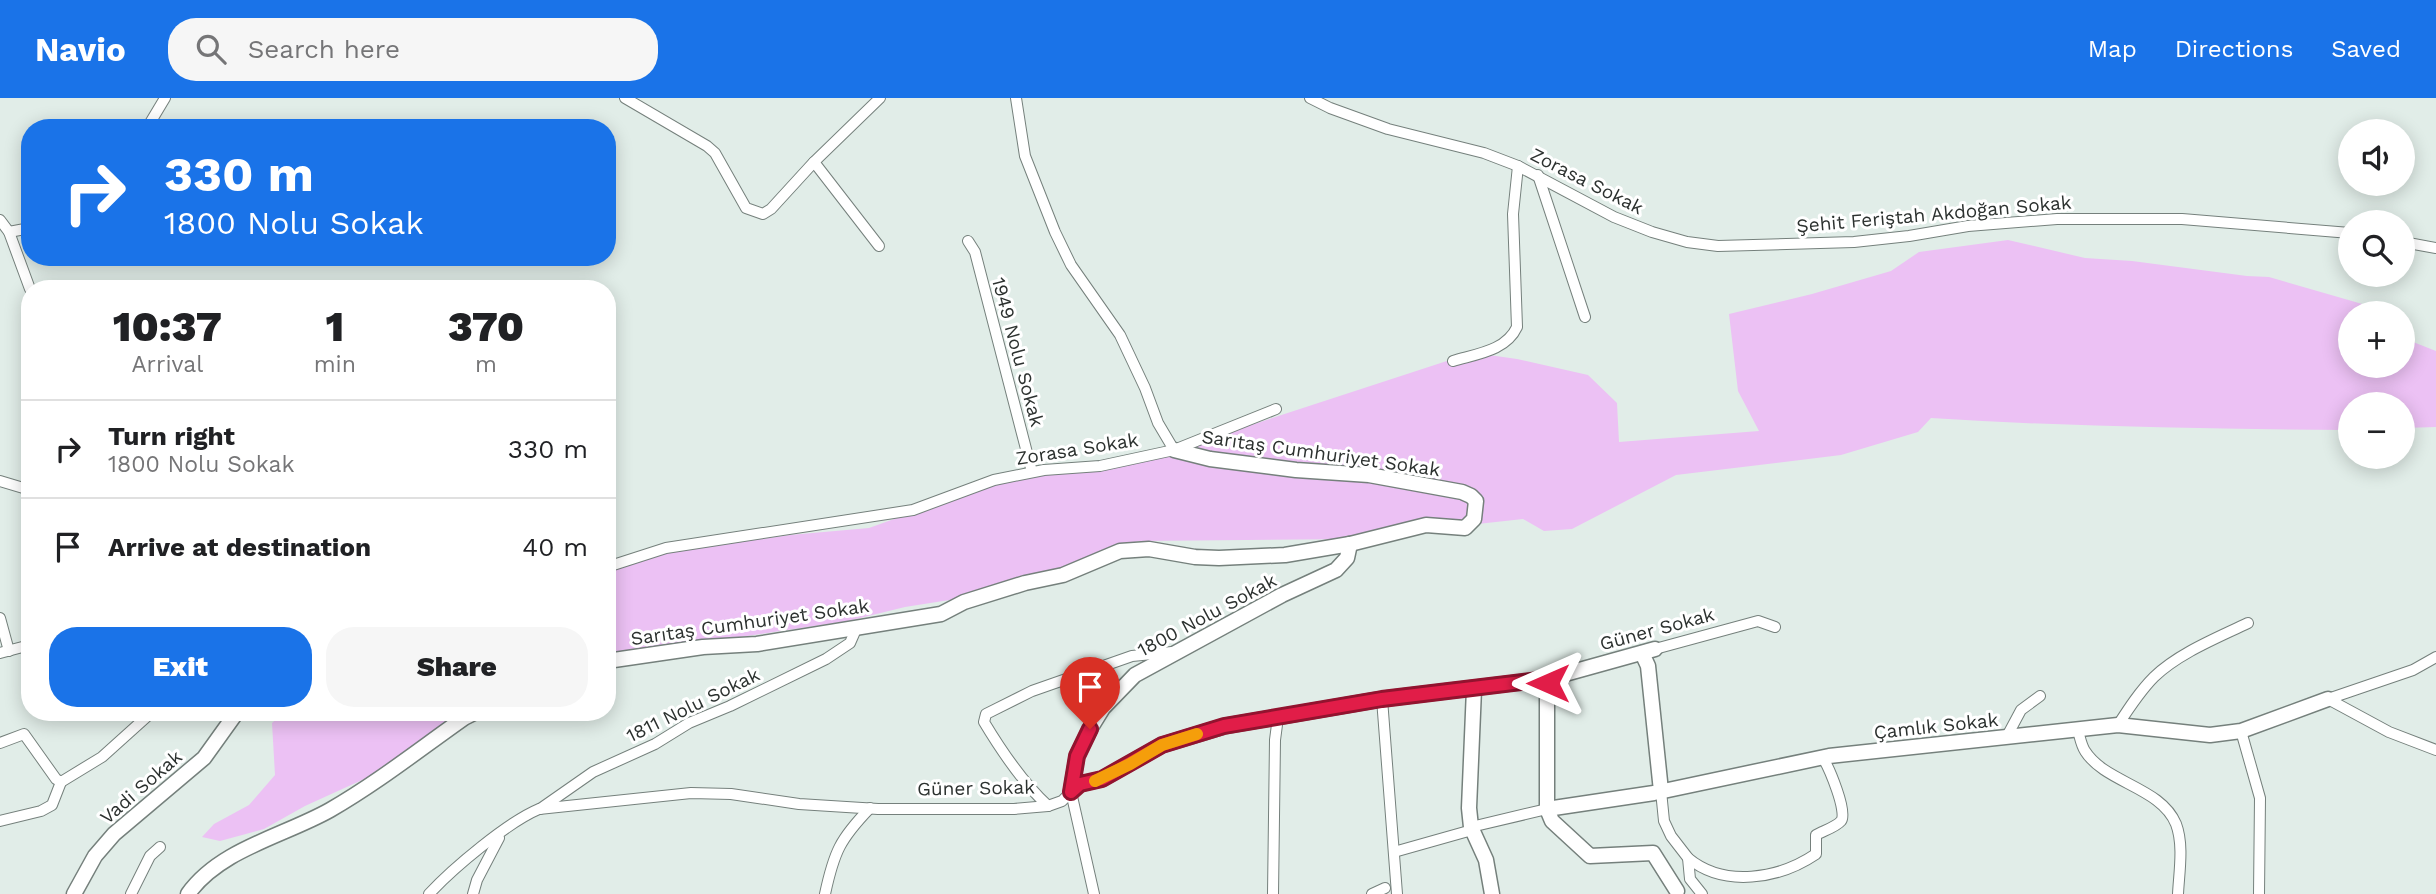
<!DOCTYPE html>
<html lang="en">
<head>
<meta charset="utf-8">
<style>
	body { margin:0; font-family:"Work Sans",sans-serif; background:#f6f6f6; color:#202124; height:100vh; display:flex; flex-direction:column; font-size:26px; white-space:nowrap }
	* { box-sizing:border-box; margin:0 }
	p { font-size:23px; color:#757577 }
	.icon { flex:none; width:38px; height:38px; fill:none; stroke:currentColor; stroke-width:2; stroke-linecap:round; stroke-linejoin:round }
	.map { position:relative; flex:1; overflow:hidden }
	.sheet { position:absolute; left:21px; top:182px; width:595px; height:441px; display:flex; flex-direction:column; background:#fff; border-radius:28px; box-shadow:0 4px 18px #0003 }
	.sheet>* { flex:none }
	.banner { position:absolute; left:21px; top:21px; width:595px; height:147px; border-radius:28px; box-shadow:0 4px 18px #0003; background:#1a73e8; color:#fff; overflow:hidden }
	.fabs { position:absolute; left:2338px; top:21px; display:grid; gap:14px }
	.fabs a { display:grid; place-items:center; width:77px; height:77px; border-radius:50%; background:#fff; box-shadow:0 4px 18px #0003; font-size:35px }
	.pin { position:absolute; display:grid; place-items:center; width:60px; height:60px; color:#fff; margin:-72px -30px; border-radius:50% 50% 50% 0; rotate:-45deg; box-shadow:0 0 7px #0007 }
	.pin .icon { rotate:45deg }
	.me { position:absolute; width:77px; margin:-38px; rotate:270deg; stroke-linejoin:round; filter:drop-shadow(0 0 5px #0008) }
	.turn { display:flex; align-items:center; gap:24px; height:147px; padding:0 28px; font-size:32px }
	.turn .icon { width:91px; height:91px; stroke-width:2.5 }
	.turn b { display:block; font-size:49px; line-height:60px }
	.eta { display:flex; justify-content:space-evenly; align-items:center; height:119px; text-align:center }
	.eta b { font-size:42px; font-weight:800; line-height:49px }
	.action { display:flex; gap:14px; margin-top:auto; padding:14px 28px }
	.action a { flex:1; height:80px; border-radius:28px; background:#1a73e8; color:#fff; font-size:28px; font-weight:800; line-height:80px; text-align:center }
	.action a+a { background:#f6f6f6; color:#202124 }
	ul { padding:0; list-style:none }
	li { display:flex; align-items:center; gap:21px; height:98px; padding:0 28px; border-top:2px solid #e0e0e0 }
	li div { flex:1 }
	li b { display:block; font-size:26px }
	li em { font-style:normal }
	header { display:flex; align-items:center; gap:42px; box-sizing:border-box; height:98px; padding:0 35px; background:#1a73e8; color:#fff }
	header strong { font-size:33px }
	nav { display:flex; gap:38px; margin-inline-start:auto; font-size:24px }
	.search { width:490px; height:63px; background:#f6f6f6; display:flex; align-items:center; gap:18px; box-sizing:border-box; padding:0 24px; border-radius:28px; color:#757577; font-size:26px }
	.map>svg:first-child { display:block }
</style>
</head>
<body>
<header>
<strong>Navio</strong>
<div class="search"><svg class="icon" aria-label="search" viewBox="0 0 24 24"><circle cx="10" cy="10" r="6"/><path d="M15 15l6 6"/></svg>Search here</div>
<nav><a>Map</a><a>Directions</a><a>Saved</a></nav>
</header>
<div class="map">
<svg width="2436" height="796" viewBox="0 0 2436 796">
	<rect width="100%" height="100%" fill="#e1ede8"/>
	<g fill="#ecc1f4">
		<path d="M2008,142L2085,160L2132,163L2247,178L2269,179L2390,214L2350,215V268H2403V233L2408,242L2436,253V329L2403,330V306H2350V332C2210,331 2071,329 1931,320L1918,334L1841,357L1676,377L1572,431L1544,433L1523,421L1396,435L1357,441L1139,443L1104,451L1055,477L1000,494L905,509L848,523L692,546L607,564V474L668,454L790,437L869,430L1017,377L1145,358L1245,329L1456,260L1482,256L1517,261L1588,277L1617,305L1619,344L1759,333L1738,293L1729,216L1812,196L1891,173L1919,154Z"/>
		<path d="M284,614H462L419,656L305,708L264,731L220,743L202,739L214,726L249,707L275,677L272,625Z"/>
	</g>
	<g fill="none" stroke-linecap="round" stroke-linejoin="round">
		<defs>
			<g id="street">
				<path d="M625,0L707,48L715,55L746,110L763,116L771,111L814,64L880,0"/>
				<path d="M1016,0L1025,58L1055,134L1071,167L1120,237L1145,290L1158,325L1174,352"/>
				<path d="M1310,0L1330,10L1388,31L1484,55L1518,68L1614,119L1652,134L1687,144L1718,148L1854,144L1909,138L1968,128L2057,121H2182L2350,135"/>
				<path d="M147,30L165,0"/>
				<path d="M814,64L879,148"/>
				<path d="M1538,77L1585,219"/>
				<path d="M0,122L9,134L30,191"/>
				<path d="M9,134L30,130"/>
				<path d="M968,143L975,154L1032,374"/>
				<path d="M2403,144L2436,150"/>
				<path d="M1453,263C1476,256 1506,253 1517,229L1513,116L1518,68"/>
				<path d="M0,383L30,392"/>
				<path d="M607,469L666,450L913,412L994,382L1044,372L1100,368L1174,352L1276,311"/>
				<path d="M0,520L9,553"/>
				<path d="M1655,551L1758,523L1775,529"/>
				<path d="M0,555L30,547"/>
				<path d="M1382,601L1397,796"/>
				<path d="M2328,601L2389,634L2436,652"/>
				<path d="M2328,601L2413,572L2436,559"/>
				<path d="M2118,627C2129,610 2140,593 2154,579C2179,555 2217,540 2248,525"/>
				<path d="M2078,633C2080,639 2081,647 2085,653C2105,685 2161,689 2176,726C2184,747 2179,775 2178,796"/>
				<path d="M2241,633L2260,700L2259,796"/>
				<path d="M2006,640L2021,612L2040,598"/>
				<path d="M0,645L24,636L56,681L61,684L102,659L152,614"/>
				<path d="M1661,693L1664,723L1671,738L1688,760L1690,781L1702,796"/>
				<path d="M1071,694L1094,796"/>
				<path d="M1048,708C1022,684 1002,654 984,624L986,616L1032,593L1132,558L1172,554"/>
				<path d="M540,711L593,674L655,646L689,625L730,608L826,561L850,545L857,529"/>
				<path d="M0,723L41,713L52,707L61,684"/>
				<path d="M1471,729L1547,711"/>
				<path d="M1394,754L1472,732"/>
				<path d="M1688,760C1724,790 1779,781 1816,756V737C1823,733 1836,729 1841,723C1848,714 1829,670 1823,660"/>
				<path d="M131,796L150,758L160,749"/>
				<path d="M429,796C453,770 508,724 539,711L691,695L731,696L799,706L878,711H1014L1048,708L1062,703L1071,694"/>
				<path d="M473,796L477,782L499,740"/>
				<path d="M825,796C834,754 840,741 870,710"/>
				<path d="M1273,796L1275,642L1278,619"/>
				<path d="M1372,796L1385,790"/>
			</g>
			<g id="secondary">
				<path d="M1642,555L1648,568L1661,693"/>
				<path d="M607,563L703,549L757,546L941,516L964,504L1025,485L1063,477L1120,453L1149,451L1195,459L1219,460L1285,457L1350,446L1426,427L1465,430L1474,421L1476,403L1471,398L1462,394L1369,377L1296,372L1210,361L1174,352"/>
				<path d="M1547,581V711L1654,695L1829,658L2118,627L2210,637L2241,633L2328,601"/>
				<path d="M1474,591L1469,710L1471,729L1486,762L1492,796"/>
				<path d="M1071,694L1080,686L1102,681L1162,647L1225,628L1382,601L1547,581L1655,551"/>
				<path d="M1071,694L1077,658L1090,631L1103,610L1135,577L1282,497L1336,472L1347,460L1350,446"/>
				<path d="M1547,711L1552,723L1590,758L1653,755L1677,793"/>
				<path d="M74,796L95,758L114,736L204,660L237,614"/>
				<path d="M188,796C220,751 284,738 330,712C377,685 420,651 464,620L476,614"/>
			</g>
		</defs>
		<use href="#street" stroke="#75807c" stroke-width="12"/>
		<use href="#secondary" stroke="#75807c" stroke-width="17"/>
		<use href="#street" stroke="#fff" stroke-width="10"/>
		<use href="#secondary" stroke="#fff" stroke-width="14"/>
	</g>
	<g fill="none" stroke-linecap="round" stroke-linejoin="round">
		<defs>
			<path id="route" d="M1090,631L1077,658L1071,694L1080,686L1102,681L1162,647L1224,628L1382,601L1547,581L1548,585"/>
		</defs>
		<use href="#route" stroke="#92132f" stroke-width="18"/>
		<use href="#route" stroke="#e11d48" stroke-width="12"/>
		<path stroke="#f59e0b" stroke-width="12" d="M1095,683L1130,666L1162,647L1197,636"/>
	</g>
	<g text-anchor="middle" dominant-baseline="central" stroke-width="6" stroke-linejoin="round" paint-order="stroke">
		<g font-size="19" fill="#2c312f" stroke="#fff">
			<text transform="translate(1587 83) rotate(27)">Zorasa Sokak</text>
			<text transform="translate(1934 116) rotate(-5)">Şehit Feriştah Akdoğan Sokak</text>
			<text transform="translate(1018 254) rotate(75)">1949 Nolu Sokak</text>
			<text transform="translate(1077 351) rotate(-9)">Zorasa Sokak</text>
			<text transform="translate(1321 355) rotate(8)">Sarıtaş Cumhuriyet Sokak</text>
			<text transform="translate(1207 517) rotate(-28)">1800 Nolu Sokak</text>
			<text transform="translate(750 524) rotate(-8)">Sarıtaş Cumhuriyet Sokak</text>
			<text transform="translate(1657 531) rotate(-15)">Güner Sokak</text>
			<text transform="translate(693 607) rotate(-26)">1811 Nolu Sokak</text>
			<text transform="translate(1936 628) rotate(-6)">Çamlık Sokak</text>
			<text transform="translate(141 689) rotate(-41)">Vadi Sokak</text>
			<text transform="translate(976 690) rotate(-1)">Güner Sokak</text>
		</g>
	</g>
</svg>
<div class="fabs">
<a><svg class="icon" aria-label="sound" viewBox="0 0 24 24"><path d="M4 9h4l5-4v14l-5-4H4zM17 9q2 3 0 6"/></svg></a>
<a><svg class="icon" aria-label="search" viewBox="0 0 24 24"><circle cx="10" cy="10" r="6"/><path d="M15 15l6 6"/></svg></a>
<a>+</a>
<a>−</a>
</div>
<div class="pin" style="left:1090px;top:631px;background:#d93025"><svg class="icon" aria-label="arrive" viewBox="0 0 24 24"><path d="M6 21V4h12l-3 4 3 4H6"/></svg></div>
<svg class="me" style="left:1548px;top:585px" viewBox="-20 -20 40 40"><path d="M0-17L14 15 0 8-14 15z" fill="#e11d48" stroke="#fff" stroke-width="4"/></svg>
<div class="banner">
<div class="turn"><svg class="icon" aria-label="right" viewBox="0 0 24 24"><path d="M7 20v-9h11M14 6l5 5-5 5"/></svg><div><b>330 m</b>1800 Nolu Sokak</div></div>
</div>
<section class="sheet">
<div class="eta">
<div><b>10:37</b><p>Arrival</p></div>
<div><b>1</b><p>min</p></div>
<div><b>370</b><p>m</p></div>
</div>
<ul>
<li><svg class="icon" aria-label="right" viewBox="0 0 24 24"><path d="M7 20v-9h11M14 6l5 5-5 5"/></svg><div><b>Turn right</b><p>1800 Nolu Sokak</p></div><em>330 m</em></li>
<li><svg class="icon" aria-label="arrive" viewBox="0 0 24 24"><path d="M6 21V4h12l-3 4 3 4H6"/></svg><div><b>Arrive at destination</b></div><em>40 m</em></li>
</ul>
<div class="action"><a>Exit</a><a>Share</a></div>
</section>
</div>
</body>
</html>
